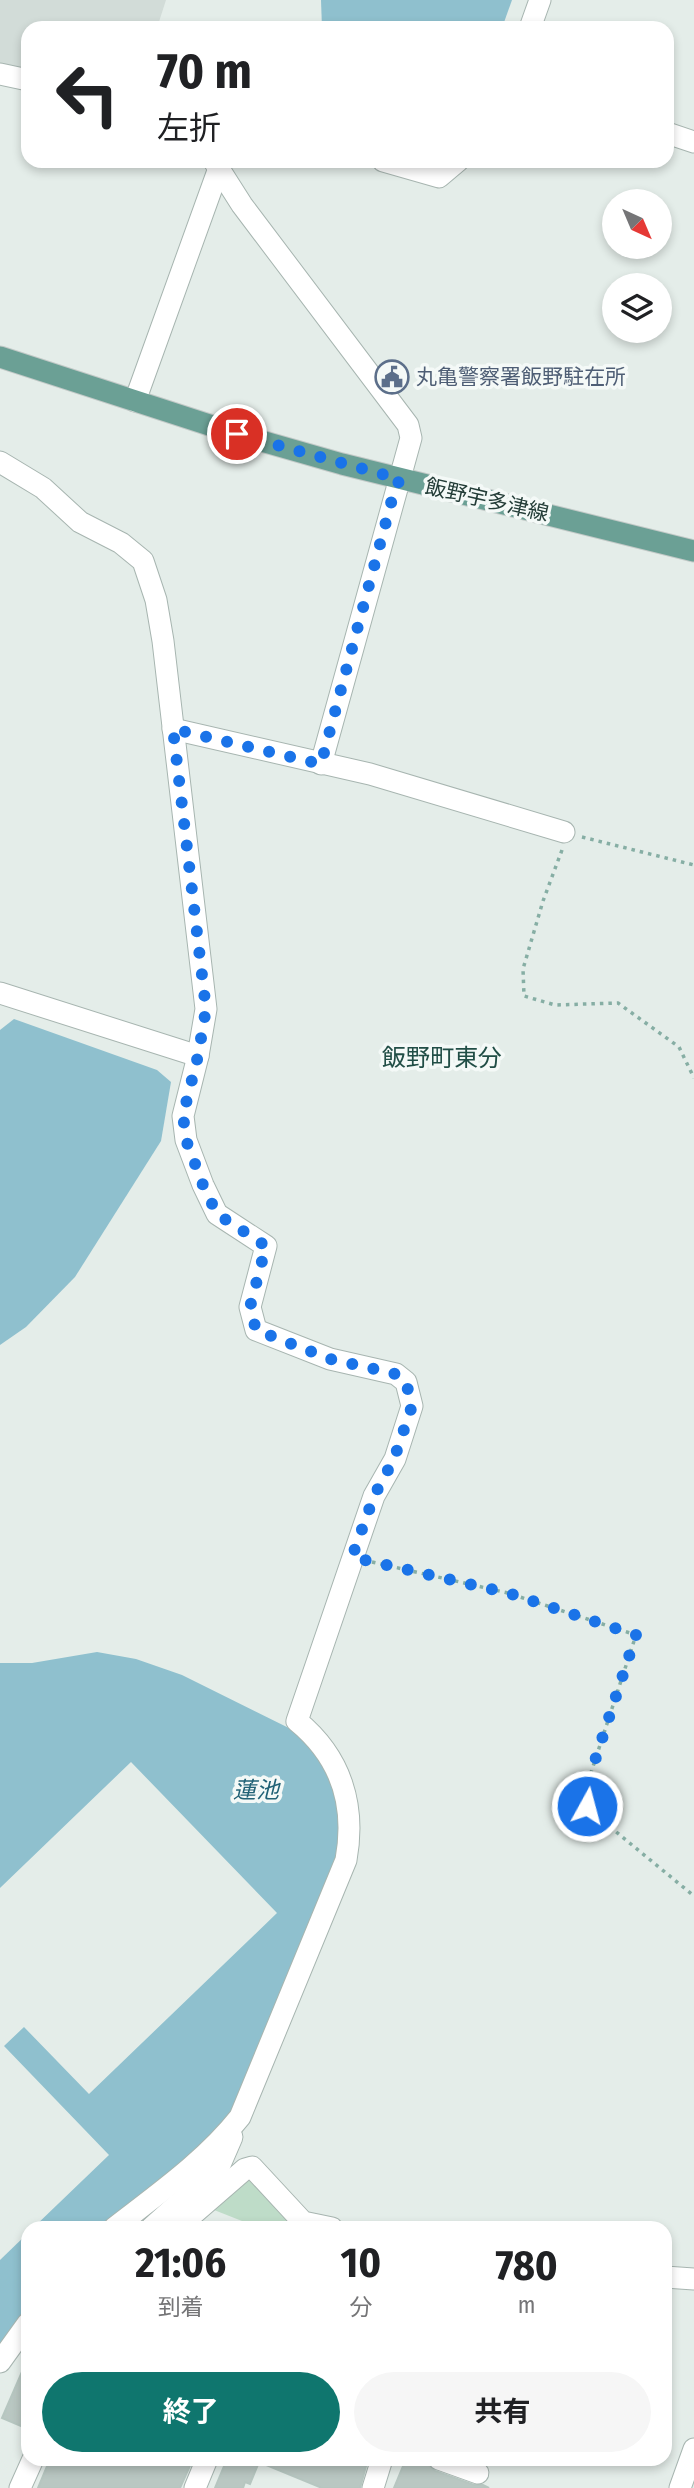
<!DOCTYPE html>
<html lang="ja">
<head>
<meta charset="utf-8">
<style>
	body { margin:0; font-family:"Fira Sans Condensed","Noto Sans JP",sans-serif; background:#f6f6f6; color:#202124; height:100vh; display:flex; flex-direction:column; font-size:26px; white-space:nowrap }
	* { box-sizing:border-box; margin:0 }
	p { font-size:23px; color:#757577 }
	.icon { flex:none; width:38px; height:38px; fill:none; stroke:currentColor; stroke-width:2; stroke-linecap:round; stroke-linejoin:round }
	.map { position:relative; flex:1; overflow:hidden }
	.drawer { position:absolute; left:21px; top:2221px; width:651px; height:245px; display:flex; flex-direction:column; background:#fff; border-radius:21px; box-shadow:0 4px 10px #0003 }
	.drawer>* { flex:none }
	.hud { position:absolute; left:21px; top:21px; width:653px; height:147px; border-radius:21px; box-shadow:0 4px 10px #0003; background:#fff; color:#202124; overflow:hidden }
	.needle { width:46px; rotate:136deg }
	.buttons { position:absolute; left:602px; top:189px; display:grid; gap:14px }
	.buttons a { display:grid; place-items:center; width:70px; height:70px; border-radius:50%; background:#fff; box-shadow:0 4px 10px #0003; font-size:35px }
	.pin { position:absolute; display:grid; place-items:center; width:60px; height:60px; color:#fff; margin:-30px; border:4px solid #fff; border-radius:50%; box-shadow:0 2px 7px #0007 }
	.me { position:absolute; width:77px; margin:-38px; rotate:7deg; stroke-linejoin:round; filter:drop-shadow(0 0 5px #0008) }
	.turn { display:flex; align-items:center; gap:24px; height:147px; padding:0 21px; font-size:32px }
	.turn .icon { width:91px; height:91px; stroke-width:2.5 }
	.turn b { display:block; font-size:49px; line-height:60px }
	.eta { display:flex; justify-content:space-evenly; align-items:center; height:119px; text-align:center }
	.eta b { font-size:42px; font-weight:700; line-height:49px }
	.action { display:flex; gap:14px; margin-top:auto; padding:14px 21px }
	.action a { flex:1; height:80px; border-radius:42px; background:#0f766e; color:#fff; font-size:28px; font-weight:700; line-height:80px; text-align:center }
	.action a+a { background:#f6f6f6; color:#202124 }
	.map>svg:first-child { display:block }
</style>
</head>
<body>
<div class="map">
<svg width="694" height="2488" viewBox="0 0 694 2488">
	<rect width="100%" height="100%" fill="#e4ede9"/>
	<path fill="#d2dcd8" d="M0,0H166L157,28H28V72L0,65Z"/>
	<path fill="#bedcc8" d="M249,2175L294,2225L292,2228H260L209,2208Z"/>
	<g fill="#8fc0ce">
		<path d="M321,0H512L502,28H322Z"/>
		<path d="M14,1019L157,1070L171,1082L161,1141L75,1277L26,1327L0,1345V1030Z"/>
		<path d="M97,1652L136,1659L182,1675L307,1737L325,1769L336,1797L339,1837L333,1870L233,2111L205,2144L103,2228H33L109,2155L4,2046L24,2027L89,2094L277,1913L131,1762L0,1888V1663H32Z"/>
		<path d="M28,2233V2311L0,2349V2260Z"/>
	</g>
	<g fill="#b9c7c2" stroke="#b6c6c0" stroke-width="2">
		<path d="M28,2358V2429L2,2418Z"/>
		<path d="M50,2459H193L180,2488H38Z"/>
		<path d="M227,2459H354L366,2464V2466L360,2488H322L259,2462L250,2484L245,2482L243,2488H215Z"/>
		<path d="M406,2459H417L427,2463L435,2471L474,2485H483L489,2488H394Z"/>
	</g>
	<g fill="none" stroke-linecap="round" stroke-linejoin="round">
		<defs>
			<g id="minor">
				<path d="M530,28L540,0"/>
				<path d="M0,74L28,80"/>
				<path d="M667,133L694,142"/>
				<path d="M214,161L242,205L408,425L411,438L321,764"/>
				<path d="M383,161L439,177L458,161"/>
				<path d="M135,401L219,168"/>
				<path d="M0,462L43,488L80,522L121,543L143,561L156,600L163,641L206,1009L198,1056L183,1116L186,1140L203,1185L217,1214L266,1246L250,1307L256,1330L330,1359L396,1374L406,1382L412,1406L395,1459L374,1496L297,1721C341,1757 356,1805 346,1860L240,2117C205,2161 159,2193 114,2228"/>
				<path d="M173,729L370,774L564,832"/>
				<path d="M0,993L198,1056"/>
				<path d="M151,2228L219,2167L232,2137"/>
				<path d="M177,2228L245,2169L252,2167L303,2222L332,2228"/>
				<path d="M665,2277L694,2279"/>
				<path d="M0,2362L28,2323"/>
				<path d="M439,2459L478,2473"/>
				<path d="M20,2488L33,2459"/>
				<path d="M195,2488L207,2459"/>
				<path d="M373,2488L382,2459"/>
				<path d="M680,2488L694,2449"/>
			</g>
			<path id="major" d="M0,357L237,434L342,464L694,551"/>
		</defs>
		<use href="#minor" stroke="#a7b5b0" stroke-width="23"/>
		<use href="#major" stroke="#c2c9c7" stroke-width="23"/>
		<g stroke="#86aea4" stroke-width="3.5" stroke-dasharray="3.5 5" stroke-linecap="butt">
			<path d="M582,837L694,865"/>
			<path d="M562,850L543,901L523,969L524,996L555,1005L618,1003L679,1047L694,1078"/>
			<path d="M372,1562L508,1593L636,1635L584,1794L587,1806L598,1817L694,1896"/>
		</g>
		<use href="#minor" stroke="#fff" stroke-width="21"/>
		<use href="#major" stroke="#6ba095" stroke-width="21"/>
	</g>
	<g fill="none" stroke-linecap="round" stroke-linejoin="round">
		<path stroke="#1a73e8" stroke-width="12" stroke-dasharray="0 21.6" d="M237,434L400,479L394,492L321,764L173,729L206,1009L198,1056L183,1115L186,1140L203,1185L217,1214L266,1246L250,1307L256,1330L330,1359L396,1374L406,1382L412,1406L394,1459L374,1496L352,1557L508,1593L636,1635L584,1794L587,1806"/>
	</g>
	<defs>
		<symbol id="civic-ring" viewBox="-11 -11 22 22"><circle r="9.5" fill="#f4f9f7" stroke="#5c6f8a" stroke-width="1.5"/><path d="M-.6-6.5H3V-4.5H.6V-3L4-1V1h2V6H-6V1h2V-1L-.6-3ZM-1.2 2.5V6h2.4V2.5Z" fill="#5c6f8a"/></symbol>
	</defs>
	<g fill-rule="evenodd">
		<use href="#civic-ring" x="373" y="358" width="38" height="38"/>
	</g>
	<g text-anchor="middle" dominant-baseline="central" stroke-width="7" stroke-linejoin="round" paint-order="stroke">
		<g font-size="21" fill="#4e5e75" stroke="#f4f9f7" text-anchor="start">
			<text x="416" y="377">丸亀警察署飯野駐在所</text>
		</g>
		<g font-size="21" fill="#243d38" stroke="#f4f9f7">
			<text transform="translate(487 500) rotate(13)">飯野宇多津線</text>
		</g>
		<g font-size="23" font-style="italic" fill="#216276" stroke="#f4f9f7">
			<text x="256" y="1790">蓮池</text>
		</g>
		<g font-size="24" fill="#214e46" stroke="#f4f9f7">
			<text x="442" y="1058">飯野町東分</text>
		</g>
	</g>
</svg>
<div class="buttons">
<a><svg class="needle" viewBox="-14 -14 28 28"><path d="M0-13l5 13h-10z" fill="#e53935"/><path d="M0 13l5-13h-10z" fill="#757577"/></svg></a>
<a><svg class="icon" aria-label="layers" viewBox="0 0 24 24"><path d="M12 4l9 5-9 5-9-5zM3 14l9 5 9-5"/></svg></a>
</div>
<div class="pin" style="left:237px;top:434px;background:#d93025"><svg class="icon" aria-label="arrive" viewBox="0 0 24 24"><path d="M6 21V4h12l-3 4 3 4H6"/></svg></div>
<svg class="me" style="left:587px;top:1806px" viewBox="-20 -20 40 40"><circle r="17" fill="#1a73e8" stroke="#fff" stroke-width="3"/><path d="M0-11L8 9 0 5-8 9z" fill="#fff"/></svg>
<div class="hud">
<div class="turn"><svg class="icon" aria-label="left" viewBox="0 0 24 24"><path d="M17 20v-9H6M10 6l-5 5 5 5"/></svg><div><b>70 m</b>左折</div></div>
</div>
<section class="drawer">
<div class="eta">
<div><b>21:06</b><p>到着</p></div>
<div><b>10</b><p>分</p></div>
<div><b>780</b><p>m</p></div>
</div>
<div class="action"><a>終了</a><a>共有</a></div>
</section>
</div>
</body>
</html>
